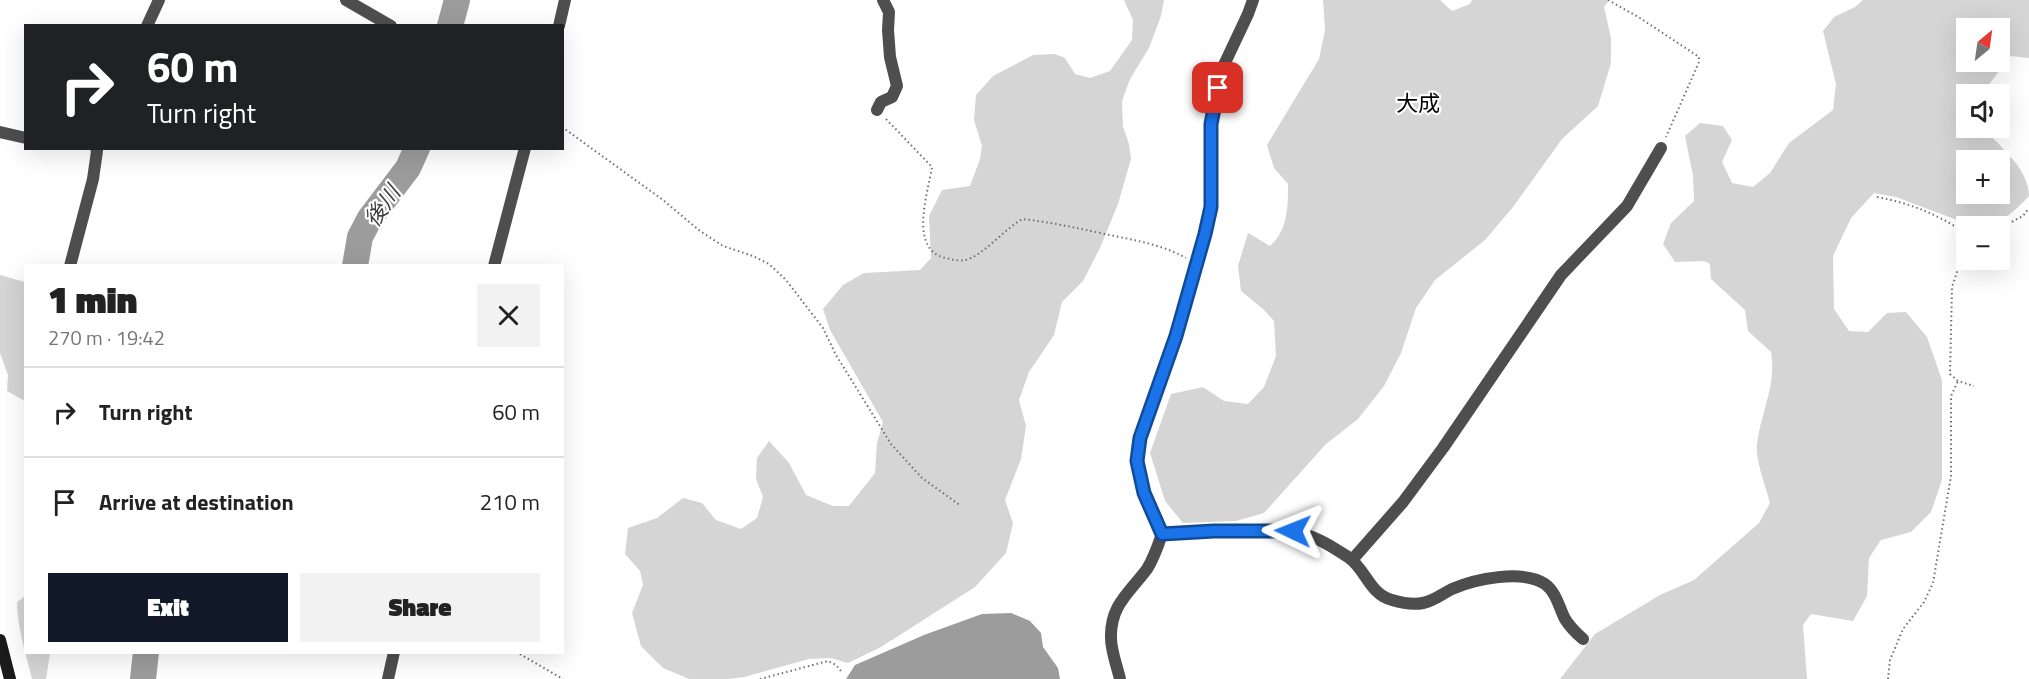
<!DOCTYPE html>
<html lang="en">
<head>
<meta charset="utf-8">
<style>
	body { margin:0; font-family:"Titillium Web","Noto Sans JP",sans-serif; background:#f2f2f2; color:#222; height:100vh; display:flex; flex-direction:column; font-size:22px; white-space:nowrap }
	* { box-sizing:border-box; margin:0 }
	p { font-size:20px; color:#767676 }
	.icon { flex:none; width:33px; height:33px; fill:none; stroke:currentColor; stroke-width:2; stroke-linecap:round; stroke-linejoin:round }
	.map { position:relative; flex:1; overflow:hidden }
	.panel { position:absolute; left:24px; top:264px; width:540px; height:390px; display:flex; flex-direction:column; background:#fff; border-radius:0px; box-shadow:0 6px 24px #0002 }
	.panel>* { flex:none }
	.banner { position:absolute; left:24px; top:24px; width:540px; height:126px; border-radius:0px; box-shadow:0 6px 24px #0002; background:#202124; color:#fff; overflow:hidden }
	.needle { width:39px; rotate:29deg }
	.fabs { position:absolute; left:1956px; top:18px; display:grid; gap:12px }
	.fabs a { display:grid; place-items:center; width:54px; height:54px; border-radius:0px; background:#fff; box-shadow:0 6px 24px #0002; font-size:30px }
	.pin { position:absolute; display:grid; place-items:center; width:51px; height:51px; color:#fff; margin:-26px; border-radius:12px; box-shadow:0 3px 9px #0006 }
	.me { position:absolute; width:66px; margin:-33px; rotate:272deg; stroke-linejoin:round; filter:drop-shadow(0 0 4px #0008) }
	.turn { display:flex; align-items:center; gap:21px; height:126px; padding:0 24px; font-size:27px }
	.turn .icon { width:78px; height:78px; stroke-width:2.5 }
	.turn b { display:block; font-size:42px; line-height:51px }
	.round { display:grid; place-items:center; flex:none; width:63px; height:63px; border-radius:0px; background:#f2f2f2 }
	.headline { display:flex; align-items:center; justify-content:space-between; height:102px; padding:0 24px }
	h1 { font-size:36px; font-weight:800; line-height:45px }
	.cta { display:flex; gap:12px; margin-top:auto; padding:12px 24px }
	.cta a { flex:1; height:69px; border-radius:0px; background:#111827; color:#fff; font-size:24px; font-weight:800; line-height:69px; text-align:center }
	.cta a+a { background:#f2f2f2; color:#222 }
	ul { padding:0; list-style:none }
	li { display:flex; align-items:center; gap:18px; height:90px; padding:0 24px; border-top:2px solid #e0e0e0 }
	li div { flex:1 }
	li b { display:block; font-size:22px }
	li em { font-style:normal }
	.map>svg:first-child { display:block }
</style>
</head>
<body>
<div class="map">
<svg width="2029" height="679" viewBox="0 0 2029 679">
	<rect width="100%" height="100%" fill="#fff"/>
	<g fill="#d5d5d5" fill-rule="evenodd">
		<path d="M1124,0H1164L1161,16L1149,48L1130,79L1122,101L1123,127L1129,144L1131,159L1118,204L1100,248L1083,281L1062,302L1054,335L1029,372L1019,400L1026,426L1021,459L1005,500L1013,523L1006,553L975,587L881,647L848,663L831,658L809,659L744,677L728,679H689L663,668L641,646L632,613L643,585L640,571L625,554L628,528L657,518L683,498L702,503L716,520L741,529L757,518L763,497L756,479L757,458L769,441L789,463L806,495L833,506H849L875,473L877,443L883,422L830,330L823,309L843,285L864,273L920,270L931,258L929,216L942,190L970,186L980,159L982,146L974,120L976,95L993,76L1033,55L1055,54L1065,58L1075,74L1090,78L1110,71L1132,40L1133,20Z"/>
		<path d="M1323,0H1440L1452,11L1470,4L1472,0H1609L1604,7L1611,38V63L1598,106L1562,139L1513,207L1485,240L1435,280L1416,308L1401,353L1384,386L1358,419L1326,444L1264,513L1236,521L1183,523L1165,501L1150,453L1171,394L1203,387L1224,401L1248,404L1264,387L1276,356L1274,321L1263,309L1241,291L1238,266L1248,233L1270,246C1288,230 1288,207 1288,184L1274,168L1267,145L1319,59L1325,30Z"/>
		<path d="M1863,0H2029V58L2011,56L1986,88V94H1966V128H1988V133C2005,151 2029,171 2029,196C2012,214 1999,226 1973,226L1896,197L1874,193L1851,218L1833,256L1834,309L1849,331L1868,332L1887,313L1906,312L1927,337L1942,380V480L1931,512L1911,532L1881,540L1869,558L1867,596L1853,621L1811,614L1803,625L1807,679H1560L1595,634L1660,595L1694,580L1759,523L1770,503C1766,487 1755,460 1757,444C1761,412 1777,384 1771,352L1748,331L1745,310L1711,279L1710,264L1704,261L1675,262L1663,244L1671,223L1694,201L1693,176L1685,136L1700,123L1723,126L1732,140L1722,162L1732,183L1753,187L1770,173L1789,143L1833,110L1836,84L1823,31L1834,17L1855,7ZM1966,28H2000V62H1966ZM1966,160H2000V194H1966Z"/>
		<path d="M0,275L25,282V401L7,391L8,375L0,353Z"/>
		<path d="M25,596L26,652L50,653L46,679H32C26,654 17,627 17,602Z"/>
	</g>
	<path fill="#9c9c9c" d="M1011,613L1030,621L1041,633L1043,647L1058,668L1060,679H846L855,665L924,635L982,614Z"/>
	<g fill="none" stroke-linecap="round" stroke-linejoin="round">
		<g stroke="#9c9c9c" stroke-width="26">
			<path d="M450,26L457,0"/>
			<path d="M355,266L360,237L370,218L408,168L417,148"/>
			<path d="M143,679L146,652"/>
		</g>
		<g stroke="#707070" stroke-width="2" stroke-dasharray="1.5 3" stroke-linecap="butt">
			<path d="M1608,0L1640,18L1699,57V62L1666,137"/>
			<path d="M886,119L932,167C928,193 908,250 946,258C953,260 961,262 969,259C987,251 1004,230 1022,219C1050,222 1077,228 1105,234C1133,240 1161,244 1186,258"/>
			<path d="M562,127L663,200L700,231L723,246L753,256L769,264L786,280L823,328L836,355L891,444L922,478L961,506"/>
			<path d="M1877,197C1913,204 1936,214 1966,233"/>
			<path d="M2000,228L2023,216L2029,208"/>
			<path d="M1966,251L1963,254L1952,287L1950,374L1958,381L1974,386"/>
			<path d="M516,652L563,679"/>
			<path d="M760,679L828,661L836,665L841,671"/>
			<path d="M1888,679L1890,660L1903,629L1924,602L1933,583L1951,476V396L1958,381"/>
		</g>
		<g stroke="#4e4e4e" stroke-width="12">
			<path d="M346,0L391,26"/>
			<path d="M147,26L159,0"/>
			<path d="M559,26L565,0"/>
			<path d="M877,110L881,102L892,97L897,86L890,57L888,30L889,12L883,0"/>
			<path d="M0,132L26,138"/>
			<path d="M70,266L93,179L97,151L96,148"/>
			<path d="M494,266L525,148"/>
			<path d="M1162,534C1193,533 1223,531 1253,530C1270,530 1287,530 1303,534C1319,538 1334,548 1348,557C1366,569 1369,594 1392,600C1402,603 1413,605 1423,603C1434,601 1442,594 1452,589C1475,579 1522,569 1545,584C1556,592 1559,607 1565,619C1570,627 1576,633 1583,639"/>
			<path d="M1352,560L1403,502L1443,448L1561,275L1627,206L1661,148"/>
			<path d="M388,679L394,652"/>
			<path d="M1120,679C1117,666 1111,651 1111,638C1110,605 1130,592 1147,569C1154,558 1158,546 1162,534L1144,493L1137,461L1140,438L1176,336L1205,235L1211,207V124L1223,67L1248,14L1253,0"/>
		</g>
		<path stroke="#1b1b1b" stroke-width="12" d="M0,640L10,679"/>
	</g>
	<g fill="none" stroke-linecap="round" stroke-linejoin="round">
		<defs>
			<path id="route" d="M1218,88L1211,124V207L1205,234L1176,336L1140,438L1137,461L1144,493L1162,534L1214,531H1293"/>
		</defs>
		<use href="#route" stroke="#114b97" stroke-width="15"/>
		<use href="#route" stroke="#1a73e8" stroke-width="10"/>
	</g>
	<g text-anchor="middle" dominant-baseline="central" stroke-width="4.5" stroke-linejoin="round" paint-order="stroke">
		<g font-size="22" fill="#000" stroke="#fff">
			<text x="1418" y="103">大成</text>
		</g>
		<g font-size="22" font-style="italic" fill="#3d3d3d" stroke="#fff">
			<text transform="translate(382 206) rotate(-55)">後川</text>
		</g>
	</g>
</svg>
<div class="fabs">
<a><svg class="needle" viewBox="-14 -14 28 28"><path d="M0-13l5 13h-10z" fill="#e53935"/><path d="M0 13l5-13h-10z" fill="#767676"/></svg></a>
<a><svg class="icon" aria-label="sound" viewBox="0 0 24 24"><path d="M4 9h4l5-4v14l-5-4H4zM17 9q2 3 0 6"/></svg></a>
<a>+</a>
<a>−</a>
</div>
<div class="pin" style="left:1218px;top:88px;background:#d93025"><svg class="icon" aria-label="arrive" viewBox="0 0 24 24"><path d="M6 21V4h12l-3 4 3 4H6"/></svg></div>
<svg class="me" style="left:1293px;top:531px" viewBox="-20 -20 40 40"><path d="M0-17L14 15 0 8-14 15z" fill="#1a73e8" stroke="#fff" stroke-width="4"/></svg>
<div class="banner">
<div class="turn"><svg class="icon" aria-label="right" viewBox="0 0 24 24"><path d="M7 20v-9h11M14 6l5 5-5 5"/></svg><div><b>60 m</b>Turn right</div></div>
</div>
<section class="panel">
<div class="headline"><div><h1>1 min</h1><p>270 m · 19:42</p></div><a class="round"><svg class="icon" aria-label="close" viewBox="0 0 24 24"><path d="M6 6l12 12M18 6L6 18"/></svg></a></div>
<ul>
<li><svg class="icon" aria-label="right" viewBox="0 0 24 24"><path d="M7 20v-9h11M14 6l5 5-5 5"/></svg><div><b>Turn right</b></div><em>60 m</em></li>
<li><svg class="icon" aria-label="arrive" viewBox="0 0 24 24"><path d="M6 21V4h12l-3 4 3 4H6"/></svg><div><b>Arrive at destination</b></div><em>210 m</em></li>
</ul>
<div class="cta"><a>Exit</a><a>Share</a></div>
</section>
</div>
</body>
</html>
